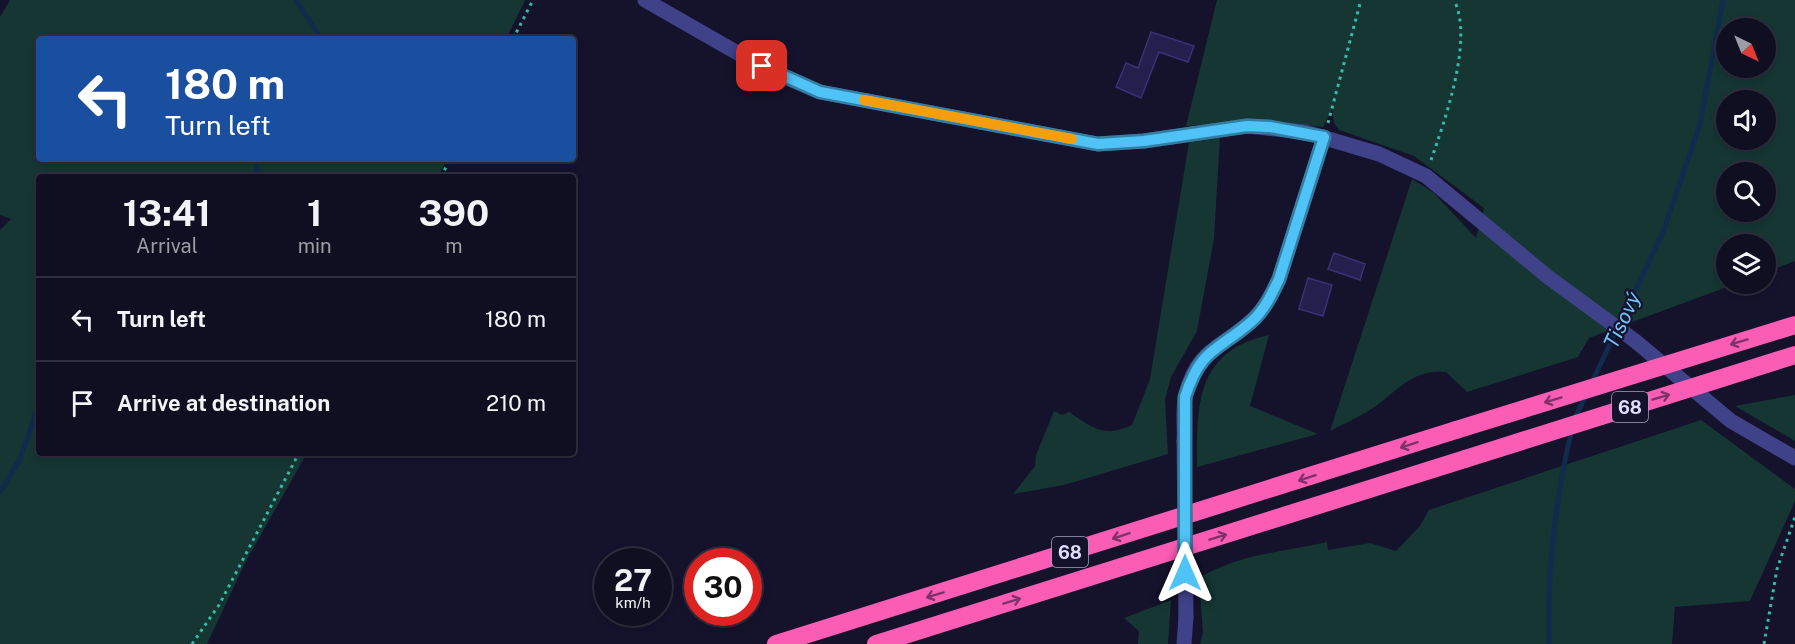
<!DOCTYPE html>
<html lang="en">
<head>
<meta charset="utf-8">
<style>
	body { margin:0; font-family:"Public Sans",sans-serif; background:#1e1c2e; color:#f1f3f6; height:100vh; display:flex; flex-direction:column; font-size:22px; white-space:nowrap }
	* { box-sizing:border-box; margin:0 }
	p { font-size:20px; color:#9c9ca5 }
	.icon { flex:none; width:33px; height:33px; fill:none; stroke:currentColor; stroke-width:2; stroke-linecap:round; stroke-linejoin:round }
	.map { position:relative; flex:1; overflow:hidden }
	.side { position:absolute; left:36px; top:174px; width:540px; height:282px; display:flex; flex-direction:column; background:#100e21; border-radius:6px; box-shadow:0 3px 9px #0003,0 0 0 2px #302e3f }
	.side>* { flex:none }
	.hud { position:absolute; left:36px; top:36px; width:540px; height:126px; border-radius:6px; box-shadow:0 3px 9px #0003,0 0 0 2px #302e3f; background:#1a4fa0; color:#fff; overflow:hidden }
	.needle { width:39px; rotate:137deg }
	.fabs { position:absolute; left:1716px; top:18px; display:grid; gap:12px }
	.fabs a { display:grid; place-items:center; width:60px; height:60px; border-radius:50%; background:#100e21; box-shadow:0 3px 9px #0003,0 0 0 2px #302e3f; font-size:30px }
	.speed { position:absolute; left:594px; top:548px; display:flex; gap:12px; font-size:30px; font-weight:700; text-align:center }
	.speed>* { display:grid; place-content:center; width:78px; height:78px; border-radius:50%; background:#100e21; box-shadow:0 3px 9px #0003,0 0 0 2px #302e3f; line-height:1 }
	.speed small { font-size:15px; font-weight:400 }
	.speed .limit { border:9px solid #d22; background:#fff; color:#111 }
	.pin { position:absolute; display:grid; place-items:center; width:51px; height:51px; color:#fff; margin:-26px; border-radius:12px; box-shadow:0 3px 9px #0006 }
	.me { position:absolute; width:66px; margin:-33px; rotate:0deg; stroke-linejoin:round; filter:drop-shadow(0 0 4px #0008) }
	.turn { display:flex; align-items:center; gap:21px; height:126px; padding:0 30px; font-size:27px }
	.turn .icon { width:78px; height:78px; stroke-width:2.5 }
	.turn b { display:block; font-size:42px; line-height:51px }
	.eta { display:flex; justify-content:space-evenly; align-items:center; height:102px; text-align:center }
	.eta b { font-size:36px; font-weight:700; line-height:42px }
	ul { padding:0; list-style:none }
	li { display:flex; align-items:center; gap:18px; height:84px; padding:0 30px; border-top:2px solid #302e3f }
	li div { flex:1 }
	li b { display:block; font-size:22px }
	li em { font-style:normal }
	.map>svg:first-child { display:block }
</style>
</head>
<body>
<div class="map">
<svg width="1795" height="644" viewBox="0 0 1795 644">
	<rect width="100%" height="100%" fill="#15122c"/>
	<g fill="#153632" fill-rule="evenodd">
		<path d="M10,0H525L506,39H39V159H447L438,177H39V453H307L245,563L207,644H0V230L11,219L0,215V17Z"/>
		<path d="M1217,0H1795V261L1766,272V244H1726V284H1735L1589,338L1578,357L1467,392L1446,372C1413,369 1399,389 1376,406C1362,416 1345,423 1330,431L1412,179L1434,193L1476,238L1484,208L1414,156L1339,130L1334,123L1332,110L1323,127L1267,120L1186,126ZM1726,28H1766V68H1726ZM1726,100H1766V140H1726ZM1726,172H1766V212H1726Z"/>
		<path d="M1220,136L1214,239L1197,331L1171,377L1165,400L1168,454L1064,485L1013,494L1035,466L1036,455L1054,411L1062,415L1069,412C1093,428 1103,438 1132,425L1150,379L1189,142Z"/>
		<path d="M1269,335L1250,406L1318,434L1197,467C1197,406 1195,351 1269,335Z"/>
		<path d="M1795,395V441L1735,406Z"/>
		<path d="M1701,420L1795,489V501L1750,601L1675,607L1672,644H1200L1203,632L1199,578C1239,554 1283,552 1327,542L1328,550L1370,543L1396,551L1420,526L1429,510Z"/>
		<path d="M1171,600L1168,644H1138L1139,631L1124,618Z"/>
	</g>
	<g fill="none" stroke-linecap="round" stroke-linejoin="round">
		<g stroke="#0f2b4e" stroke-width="5">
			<path d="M296,0L321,39"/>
			<path d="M252,177L258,172L255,159"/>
			<path d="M1592,382L1663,232L1700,124L1723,0"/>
			<path d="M1574,420L1587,393"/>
			<path d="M0,492L20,459L39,404"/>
			<path d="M1549,644C1547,571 1555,500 1572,429"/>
		</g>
	</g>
	<g fill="#241f4c" stroke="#3a3177" stroke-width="1.5">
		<path d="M1151,32L1194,46L1188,62L1159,52L1141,98L1116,87L1126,63L1138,68Z"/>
		<path d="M1334,253L1365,264L1360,280L1328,269Z"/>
		<path d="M1308,278L1332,285L1323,316L1299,309Z"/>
	</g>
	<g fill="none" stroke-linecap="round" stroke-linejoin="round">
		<g stroke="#34bba9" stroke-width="3" stroke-dasharray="3 4.5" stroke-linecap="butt">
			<path d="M513,39L533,0"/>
			<path d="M1328,123L1361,0"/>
			<path d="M1431,160C1445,120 1474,39 1454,0"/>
			<path d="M441,177L450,159"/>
			<path d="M192,644L219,605L299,453"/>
			<path d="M1764,644L1777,569L1795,517"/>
		</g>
		<g stroke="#3f4189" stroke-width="15">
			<path d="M645,0L762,67L820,92L1097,144L1144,141L1247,126L1305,132L1379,154L1426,176L1548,277L1634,340L1731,421L1795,458"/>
			<path d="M1184,441C1185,426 1182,408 1186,394C1198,348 1221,349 1251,321C1264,310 1272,294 1279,279L1324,137"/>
			<path d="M1184,644L1186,617"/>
		</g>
		<g stroke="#fb5cb4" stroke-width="18">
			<path d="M776,644L1456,430"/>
			<path d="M876,644L1465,459"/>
		</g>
		<path stroke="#3f4189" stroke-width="15" d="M1184,441L1186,617"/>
		<g stroke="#fb5cb4" stroke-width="18">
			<path d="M1456,430L1795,325"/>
			<path d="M1465,459L1795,355"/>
		</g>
	</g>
	<defs><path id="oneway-shaft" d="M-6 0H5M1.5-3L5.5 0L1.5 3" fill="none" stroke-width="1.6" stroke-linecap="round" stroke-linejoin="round" transform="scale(1.5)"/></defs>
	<g stroke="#7c3369">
		<use href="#oneway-shaft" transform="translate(1739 342) rotate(163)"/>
		<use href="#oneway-shaft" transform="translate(1661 397) rotate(-17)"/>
		<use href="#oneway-shaft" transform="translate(1553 400) rotate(163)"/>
		<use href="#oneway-shaft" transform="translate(1409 445) rotate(162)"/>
		<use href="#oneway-shaft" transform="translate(1307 478) rotate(162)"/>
		<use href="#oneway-shaft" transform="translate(1121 536) rotate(162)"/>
		<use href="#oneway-shaft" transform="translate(1218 537) rotate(-17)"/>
		<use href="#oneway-shaft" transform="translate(935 595) rotate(163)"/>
		<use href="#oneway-shaft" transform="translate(1012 601) rotate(-17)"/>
	</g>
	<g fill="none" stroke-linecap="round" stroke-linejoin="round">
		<defs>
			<path id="route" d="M762,66L820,92L1098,144L1144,141L1247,126L1270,127L1324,137L1279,279C1272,294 1264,311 1251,322C1216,352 1201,348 1185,397V573"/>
		</defs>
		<use href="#route" stroke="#337fa1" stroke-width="15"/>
		<use href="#route" stroke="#4fc3f7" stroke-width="10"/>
		<path stroke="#f59e0b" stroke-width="10" d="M864,100L1072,139"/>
	</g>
	<g text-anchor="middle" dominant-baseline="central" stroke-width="4.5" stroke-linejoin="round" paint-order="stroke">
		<g fill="#15122c" stroke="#a2a1bf" stroke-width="1.5">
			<rect x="1612" y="392" width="36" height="30" rx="4.5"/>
			<rect x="1052" y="537" width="36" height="30" rx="4.5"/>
		</g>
		<g font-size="18" font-weight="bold" fill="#dfdefe">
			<text x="1630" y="407">68</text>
			<text x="1070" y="552">68</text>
		</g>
		<g font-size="21" font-style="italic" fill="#6fc5fb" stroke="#15122c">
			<text transform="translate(1622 320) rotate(-65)">Tisový</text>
		</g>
	</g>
</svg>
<div class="fabs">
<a><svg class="needle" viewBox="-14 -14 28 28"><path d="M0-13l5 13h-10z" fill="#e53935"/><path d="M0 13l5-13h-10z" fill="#9c9ca5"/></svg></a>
<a><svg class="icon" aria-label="sound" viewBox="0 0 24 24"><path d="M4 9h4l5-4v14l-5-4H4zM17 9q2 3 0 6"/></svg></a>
<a><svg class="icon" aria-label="search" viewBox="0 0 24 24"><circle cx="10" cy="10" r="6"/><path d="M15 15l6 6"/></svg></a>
<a><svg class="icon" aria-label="layers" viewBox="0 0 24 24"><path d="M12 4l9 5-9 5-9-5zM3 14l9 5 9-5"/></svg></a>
</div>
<div class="speed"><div>27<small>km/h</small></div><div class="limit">30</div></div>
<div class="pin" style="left:762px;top:66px;background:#d93025"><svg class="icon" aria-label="arrive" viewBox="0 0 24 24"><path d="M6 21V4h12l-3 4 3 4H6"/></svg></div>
<svg class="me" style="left:1185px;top:573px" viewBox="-20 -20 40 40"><path d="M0-17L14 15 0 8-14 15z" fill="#4fc3f7" stroke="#fff" stroke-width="4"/></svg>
<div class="hud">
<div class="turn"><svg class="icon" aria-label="left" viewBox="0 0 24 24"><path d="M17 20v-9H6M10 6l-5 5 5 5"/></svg><div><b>180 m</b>Turn left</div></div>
</div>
<section class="side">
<div class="eta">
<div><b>13:41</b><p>Arrival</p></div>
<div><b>1</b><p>min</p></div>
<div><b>390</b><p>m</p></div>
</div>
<ul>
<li><svg class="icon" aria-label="left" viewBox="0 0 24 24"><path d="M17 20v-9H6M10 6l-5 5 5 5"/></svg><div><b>Turn left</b></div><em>180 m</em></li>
<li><svg class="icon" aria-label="arrive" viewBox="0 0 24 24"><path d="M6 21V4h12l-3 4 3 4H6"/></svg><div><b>Arrive at destination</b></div><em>210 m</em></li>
</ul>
</section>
</div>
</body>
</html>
